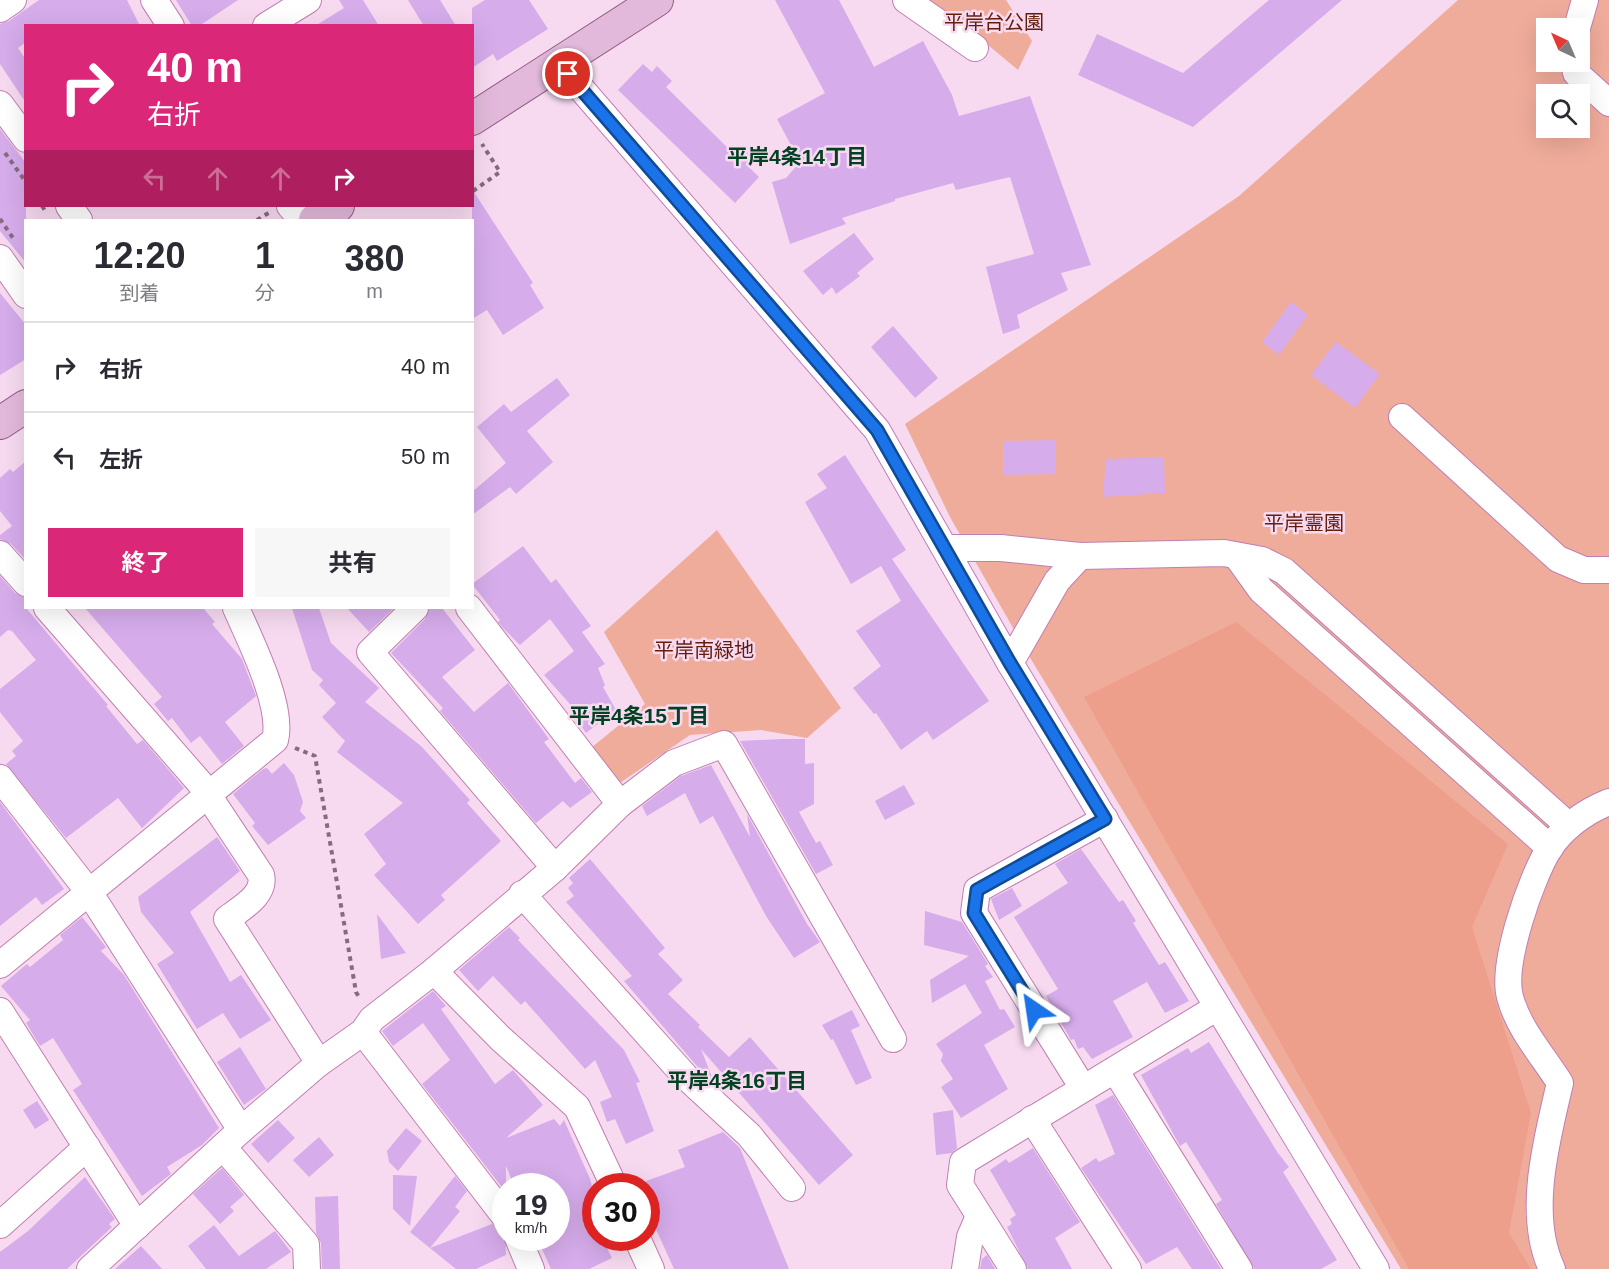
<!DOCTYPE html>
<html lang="ja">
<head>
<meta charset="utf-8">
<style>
	body { margin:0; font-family:Helvetica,"Noto Sans JP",sans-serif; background:#f7f7f7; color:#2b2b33; height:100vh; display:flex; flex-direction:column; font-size:22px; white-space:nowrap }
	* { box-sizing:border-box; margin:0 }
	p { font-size:20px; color:#7c7c81 }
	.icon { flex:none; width:33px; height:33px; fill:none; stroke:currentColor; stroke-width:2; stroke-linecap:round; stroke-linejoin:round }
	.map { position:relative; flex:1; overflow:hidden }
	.sheet { position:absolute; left:24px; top:219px; width:450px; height:390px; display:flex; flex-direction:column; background:#fff; border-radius:0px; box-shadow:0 6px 24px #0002 }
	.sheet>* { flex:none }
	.hud { position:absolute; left:24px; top:24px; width:450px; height:183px; border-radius:0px; box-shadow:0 6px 24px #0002; background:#db2777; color:#fff; overflow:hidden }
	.needle { width:39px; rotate:316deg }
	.fabs { position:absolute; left:1536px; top:18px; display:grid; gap:12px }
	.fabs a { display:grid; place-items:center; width:54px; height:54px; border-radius:0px; background:#fff; box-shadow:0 6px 24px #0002; font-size:30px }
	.speed { position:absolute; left:492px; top:1173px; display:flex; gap:12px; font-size:30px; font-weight:700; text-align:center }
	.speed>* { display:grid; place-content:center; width:78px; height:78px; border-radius:50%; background:#fff; box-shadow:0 6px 24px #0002; line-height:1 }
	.speed small { font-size:15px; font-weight:400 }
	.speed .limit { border:9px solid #d22; background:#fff; color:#111 }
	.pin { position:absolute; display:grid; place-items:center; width:51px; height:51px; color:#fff; margin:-26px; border:3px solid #fff; border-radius:50%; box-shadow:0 2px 6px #0007 }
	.me { position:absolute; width:66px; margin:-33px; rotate:328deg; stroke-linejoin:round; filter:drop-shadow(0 0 4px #0008) }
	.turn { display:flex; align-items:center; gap:21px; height:126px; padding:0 24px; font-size:27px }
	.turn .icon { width:78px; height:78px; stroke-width:2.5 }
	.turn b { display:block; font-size:42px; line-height:51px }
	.lanes { display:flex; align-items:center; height:57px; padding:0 24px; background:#0003; justify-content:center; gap:30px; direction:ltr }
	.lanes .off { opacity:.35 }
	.eta { display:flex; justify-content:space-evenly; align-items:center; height:102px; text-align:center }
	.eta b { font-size:36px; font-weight:700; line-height:42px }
	.primary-button { display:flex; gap:12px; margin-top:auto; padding:12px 24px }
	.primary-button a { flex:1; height:69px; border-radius:0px; background:#db2777; color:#fff; font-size:24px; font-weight:700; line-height:69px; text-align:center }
	.primary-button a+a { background:#f7f7f7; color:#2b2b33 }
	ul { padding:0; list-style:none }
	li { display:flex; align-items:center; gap:18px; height:90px; padding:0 24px; border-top:2px solid #e1e1e2 }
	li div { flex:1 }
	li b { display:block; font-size:22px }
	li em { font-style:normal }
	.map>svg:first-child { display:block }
</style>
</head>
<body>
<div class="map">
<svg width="1609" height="1269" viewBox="0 0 1609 1269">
	<rect width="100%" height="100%" fill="#f7daf0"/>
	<g fill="#f0ac9b" fill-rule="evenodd">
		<path d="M923,0H1006L1032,41L1018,70L982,40Z"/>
		<path d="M1458,0H1609V1269H1401L1029,656L950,517L905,424L1239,196ZM1546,28H1580V62H1546ZM1546,94H1580V128H1546Z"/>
		<path d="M717,530L841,708L807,738L761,730L690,735L614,787L586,752L645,704L604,632Z"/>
	</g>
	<path fill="#ee9f8b" d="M1236,622L1508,844L1472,927L1531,1113L1509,1233L1531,1269H1409L1084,697Z"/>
	<g fill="#d6aceb">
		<path d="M39,0H127L140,26H26V42L18,48L26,60V103L0,64V24L9,21Z"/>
		<path d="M176,0H238L199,26H192Z"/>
		<path d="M339,0H363L379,26H315L344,8Z"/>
		<path d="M408,0H440L456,26H424Z"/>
		<path d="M485,0H529L548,29L497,61L493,54L472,68V8Z"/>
		<path d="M775,0H839L874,67L923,41L952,95L959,116L1030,96L1091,265L1061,273L1068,290L1017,315L1020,328L1003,334L986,267L1034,254L1010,177L956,190L953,183L895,199V201L842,218L846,224L790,244L772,182L786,178L800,162L777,119L825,93Z"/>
		<path d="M1269,0H1342L1193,127L1078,75L1097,34L1183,73Z"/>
		<path d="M643,64L652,72L657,66L672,81L666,87L734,154L741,146L753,158L747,165L759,177L735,203L618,90Z"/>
		<path d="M0,129L26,163V263L0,231Z"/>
		<path d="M472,189L533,283L530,285L544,308L503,335L487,310L472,319Z"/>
		<path d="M854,233L874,259L857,273L860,276L836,294L832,287L823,295L803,271Z"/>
		<path d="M0,293L26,325V359L0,375Z"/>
		<path d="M1291,302L1308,315L1279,355L1262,342Z"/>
		<path d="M893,326L938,378L915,398L871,347Z"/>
		<path d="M1336,342L1380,374L1355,408L1311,375Z"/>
		<path d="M557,378L570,395L527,431L553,462L516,494L510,487L472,515V492L506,463L477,427L504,404L511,412Z"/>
		<path d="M1055,440L1056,474L1003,475V441Z"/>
		<path d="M845,455L906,550L892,559L989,701L933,740L927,731L901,750L876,713L874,714L853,688L881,666L856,631L901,601L881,566L851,584L805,502L827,488L817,474Z"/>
		<path d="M1164,457L1165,493L1103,497L1106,459Z"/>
		<path d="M26,461V560L11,544L0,539V535L12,526L0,511V478L10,469L13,472Z"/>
		<path d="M523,546L551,583L556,579L591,626L582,632L605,664L598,668L605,685L603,687L616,710L586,733L573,714L577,712L544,675L574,651L550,619L520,645L502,627L498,622L500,620L472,584Z"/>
		<path d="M0,576L15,593L26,598V608L108,705L106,706L137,744L143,740L184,788L142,828L118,798L66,838L6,764L16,756L12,751L23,741L0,712V689L36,660L12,631L8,630L0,637Z"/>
		<path d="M85,608H203L215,622L212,624L242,659L256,696L225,722L244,746L222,764L200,736L191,743L172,718L168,721L154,704L162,697Z"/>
		<path d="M292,608H319L331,643L379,688L365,702L421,746L470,800L467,803L501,841L441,895L445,900L418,924L374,875L386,864L364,834L403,803L337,752L345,741L322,717L336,703L319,685L323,680L312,670Z"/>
		<path d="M347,608H394L369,632Z"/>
		<path d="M430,608H442L475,650L442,677L474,712L508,683L549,739L544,742L575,783L581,778L592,792L570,808L563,801L536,823L440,711L443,708L391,653L425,619Z"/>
		<path d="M781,739H805V764L814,763V804L799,812L816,843L820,841L833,865L816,874L740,741Z"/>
		<path d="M284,763L294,775L303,802L300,811L306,818L268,845L252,826L255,823L233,794L263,769L267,768L272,774Z"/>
		<path d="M711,765L750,837L747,814L807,924L820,942L794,958L766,916L713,816L700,824L685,793L647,816L642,806L681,776Z"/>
		<path d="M904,785L915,804L885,820L875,801Z"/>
		<path d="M0,802L64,889L42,905L36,897L0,926Z"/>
		<path d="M217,837L240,871L190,912L230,982L241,975L271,1020L240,1039L223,1013L197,1029L157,964L174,953L141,912L138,897Z"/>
		<path d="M1081,849L1119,902L1123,900L1136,921L1133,923L1159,965L1165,962L1189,1001L1165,1013L1147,982L1113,1001L1133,1037L1092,1059L1083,1047L1078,1049L1074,1039L1071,1040L1046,996L1058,989L1014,917L1068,883L1055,864Z"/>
		<path d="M590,859L665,948L658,954L683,980L668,994L700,1025L698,1027L729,1057L750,1037L853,1155L819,1185L701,1049L714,1082L696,1065L624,981L632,976L566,902L574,896L568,888L573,883L569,878Z"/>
		<path d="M1012,888L1022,906L999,920L991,899Z"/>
		<path d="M925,911L962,922L988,964L985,966L993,977L985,981L1000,1010L1004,1009L1015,1027L984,1045L1008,1089L961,1118L941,1087L953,1079L941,1061L943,1054L936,1044L982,1013L965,984L932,1003L930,980L969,956L924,945Z"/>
		<path d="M377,914L406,953L381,959Z"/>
		<path d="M82,917L106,947L101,951L124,975L219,1128L202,1145L167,1167L171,1174L142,1196L73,1090L82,1084L53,1038L40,1046L26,1023L30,1020L1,986L27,964L30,967L63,940L60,935Z"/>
		<path d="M509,927L520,938L518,940L624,1050L640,1082L636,1083L654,1131L626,1144L615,1119L607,1122L600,1102L612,1097L595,1060L585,1069L525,1001L521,1005L493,976L478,991L459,970Z"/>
		<path d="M433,991L446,1006L441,1009L495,1084L513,1070L543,1105L506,1138L554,1119L560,1126L564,1120L590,1179L596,1201V1238H602L612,1258L589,1269H551L537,1238H556V1186H514L506,1166V1186H501L422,1084L450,1060L423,1023L393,1046L382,1031Z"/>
		<path d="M852,1010L860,1026L851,1030L872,1078L856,1085L833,1039L831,1040L822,1025Z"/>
		<path d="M1209,1042L1278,1153L1289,1167L1283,1172L1337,1260L1321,1269H1254L1216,1204L1222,1200L1186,1142L1180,1146L1141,1075L1188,1048L1191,1053Z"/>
		<path d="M240,1047L266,1089L244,1105L217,1062Z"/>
		<path d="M1113,1095L1172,1190L1221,1269H1192L1177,1247L1146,1264L1081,1168L1096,1158L1099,1162L1115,1154L1095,1105Z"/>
		<path d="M37,1101L49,1120L35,1129L23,1110Z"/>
		<path d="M953,1110L957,1148L952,1153L936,1155L933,1113Z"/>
		<path d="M278,1120L295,1138L268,1163L251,1144Z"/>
		<path d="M406,1128L422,1141L398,1171L389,1162L387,1151Z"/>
		<path d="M723,1132L740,1148L789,1269H674L646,1207V1181L685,1167L678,1150Z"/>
		<path d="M319,1137L334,1155L309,1177L293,1160Z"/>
		<path d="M1033,1148L1080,1222L1055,1238L1072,1269H1028L1007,1227L1012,1224L1010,1219L1016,1215L990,1170L1006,1159L1009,1163Z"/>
		<path d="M222,1168L244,1195L230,1207L234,1211L220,1224L193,1194Z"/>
		<path d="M393,1175L417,1176L410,1226L393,1209Z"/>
		<path d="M455,1176L467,1191L455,1207L460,1211L430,1248L492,1224L505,1232L506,1255L476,1269H456L410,1232Z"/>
		<path d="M85,1177L115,1219L109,1224L112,1227L67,1269H0V1252L28,1231Z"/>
		<path d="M338,1196L340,1269H322L321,1243L316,1233L315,1197Z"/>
		<path d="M214,1225L239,1256L275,1231L291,1252L266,1269H206L188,1246Z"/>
		<path d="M141,1246L162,1269H115Z"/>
		<path d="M987,1255L995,1269H980L982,1259Z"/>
	</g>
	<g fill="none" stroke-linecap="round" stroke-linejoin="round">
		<defs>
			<g id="minor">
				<path d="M154,0L171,26"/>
				<path d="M906,0L975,48"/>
				<path d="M0,9L13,0"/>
				<path d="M266,26L308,0"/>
				<path d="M1577,28L1585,0"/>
				<path d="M1574,62L1576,73L1609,103"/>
				<path d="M559,63L877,430L1010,663L1376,1269"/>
				<path d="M0,104L26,139"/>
				<path d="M69,206L79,220"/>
				<path d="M290,206L302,220"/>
				<path d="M0,258L26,295"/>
				<path d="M1402,417L1558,559L1584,570H1609"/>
				<path d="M946,548H1001L1080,556L1224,553L1262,560L1284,571L1569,826"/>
				<path d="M0,554L26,583"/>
				<path d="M1238,558L1261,590L1550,848"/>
				<path d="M47,608L200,783L261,875C266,895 241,908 227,919L319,1063"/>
				<path d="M415,608L370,652L555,868"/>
				<path d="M469,608L620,804"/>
				<path d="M1010,663L1057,581L1080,556"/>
				<path d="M0,778L89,892L241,1130"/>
				<path d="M522,894L685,1076L749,1135L792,1188"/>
				<path d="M0,965L275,740C284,707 250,640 236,608"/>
				<path d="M434,971L500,1038L577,1107L614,1186"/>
				<path d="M0,1011L137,1226"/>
				<path d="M363,1032L506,1218"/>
				<path d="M1115,1070L1239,1269"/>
				<path d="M1083,1088L974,913L977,890L1105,819"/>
				<path d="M1032,1119L1128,1269"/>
				<path d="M223,1147L306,1244L307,1269"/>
				<path d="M0,1225L87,1147"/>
				<path d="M518,1238L531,1269"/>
				<path d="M637,1238L651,1269"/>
				<path d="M90,1269L241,1130L319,1063L363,1032L372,1019L434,971L555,868L620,804L674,763L724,744L893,1039"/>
				<path d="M965,1269L970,1237L979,1216"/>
				<path d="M1013,1269L960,1185L963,1162L1216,1008"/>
				<path d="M1552,1269C1526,1214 1547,1139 1560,1083C1543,1056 1518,1028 1510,997C1501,964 1531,878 1549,849C1562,828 1586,811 1609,802"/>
			</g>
			<g id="major">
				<path d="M472,119L657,0"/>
				<path d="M315,220L338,206"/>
				<path d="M0,423L26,406"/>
			</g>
		</defs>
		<use href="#minor" stroke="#c17eb3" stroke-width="28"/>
		<use href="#major" stroke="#905b85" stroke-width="34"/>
		<g stroke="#856b7f" stroke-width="4" stroke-dasharray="4.5 4.5" stroke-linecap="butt">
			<path d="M5,153L26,182"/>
			<path d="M473,191L500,172L482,144"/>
			<path d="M42,206L46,212"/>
			<path d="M0,219L13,238"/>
			<path d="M257,220L270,212"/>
			<path d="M295,748L315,756L356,992L360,999"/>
		</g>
		<use href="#minor" stroke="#fff" stroke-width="26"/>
		<use href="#major" stroke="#e2b9da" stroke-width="32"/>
	</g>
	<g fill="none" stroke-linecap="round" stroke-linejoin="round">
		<defs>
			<path id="route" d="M568,74L877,430L1010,663L1105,819L977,890L974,913L1034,1010"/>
		</defs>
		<use href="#route" stroke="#114b97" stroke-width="15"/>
		<use href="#route" stroke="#1a73e8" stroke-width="10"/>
	</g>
	<g text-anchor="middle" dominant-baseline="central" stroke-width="5" stroke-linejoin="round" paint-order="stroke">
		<g font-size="20" fill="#621d0c" stroke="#f7daf0">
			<text x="994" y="22">平岸台公園</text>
			<text x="1304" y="523">平岸霊園</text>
			<text x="704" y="650">平岸南緑地</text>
		</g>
		<g font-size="21" font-weight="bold" fill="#034122" stroke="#f7daf0">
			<text x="797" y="156">平岸4条14丁目</text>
			<text x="639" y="715">平岸4条15丁目</text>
			<text x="737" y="1080">平岸4条16丁目</text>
		</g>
	</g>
</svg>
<div class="fabs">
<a><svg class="needle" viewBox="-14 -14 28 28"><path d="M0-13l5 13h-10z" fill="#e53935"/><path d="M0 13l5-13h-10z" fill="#7c7c81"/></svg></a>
<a><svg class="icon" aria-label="search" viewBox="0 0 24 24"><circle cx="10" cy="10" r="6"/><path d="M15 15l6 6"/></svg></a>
</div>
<div class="speed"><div>19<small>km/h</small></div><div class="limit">30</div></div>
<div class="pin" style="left:568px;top:74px;background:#d93025"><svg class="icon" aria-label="arrive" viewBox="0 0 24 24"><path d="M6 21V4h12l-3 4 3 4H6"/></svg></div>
<svg class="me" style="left:1034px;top:1010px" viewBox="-20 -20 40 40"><path d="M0-17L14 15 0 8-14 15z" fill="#1a73e8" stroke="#fff" stroke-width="4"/></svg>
<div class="hud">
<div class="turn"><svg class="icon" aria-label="right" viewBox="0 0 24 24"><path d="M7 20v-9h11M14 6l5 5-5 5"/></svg><div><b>40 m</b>右折</div></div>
<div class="lanes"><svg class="icon off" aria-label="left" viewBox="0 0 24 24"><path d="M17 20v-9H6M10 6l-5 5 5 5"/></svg><svg class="icon off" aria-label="ahead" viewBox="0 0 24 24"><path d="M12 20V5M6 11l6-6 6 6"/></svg><svg class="icon off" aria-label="ahead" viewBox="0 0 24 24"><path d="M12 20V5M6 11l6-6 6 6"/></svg><svg class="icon" aria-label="right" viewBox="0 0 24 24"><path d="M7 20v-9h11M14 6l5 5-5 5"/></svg></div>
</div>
<section class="sheet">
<div class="eta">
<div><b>12:20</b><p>到着</p></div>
<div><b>1</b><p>分</p></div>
<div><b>380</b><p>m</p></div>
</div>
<ul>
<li><svg class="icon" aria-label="right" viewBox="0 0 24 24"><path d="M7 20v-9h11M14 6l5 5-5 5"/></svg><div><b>右折</b></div><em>40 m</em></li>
<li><svg class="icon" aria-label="left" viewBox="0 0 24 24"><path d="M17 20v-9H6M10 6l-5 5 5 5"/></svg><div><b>左折</b></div><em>50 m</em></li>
</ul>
<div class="primary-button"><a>終了</a><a>共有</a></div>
</section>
</div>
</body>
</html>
